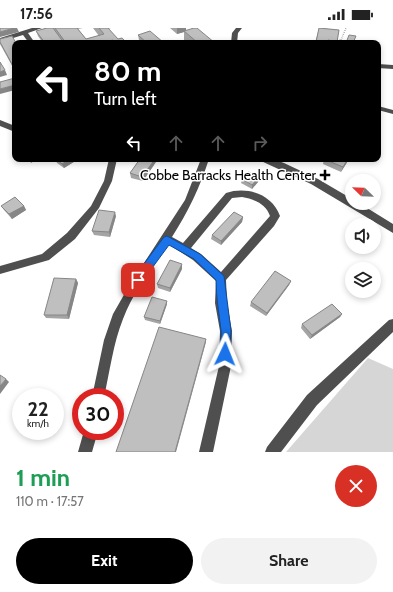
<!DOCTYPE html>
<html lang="en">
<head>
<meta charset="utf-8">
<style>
	body { margin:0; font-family:Cabin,sans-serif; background:#f2f2f2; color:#222; height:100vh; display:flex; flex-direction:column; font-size:15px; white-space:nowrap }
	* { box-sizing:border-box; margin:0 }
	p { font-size:13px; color:#767676 }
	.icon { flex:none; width:22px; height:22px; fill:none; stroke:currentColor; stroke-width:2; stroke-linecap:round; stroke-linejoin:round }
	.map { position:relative; height:424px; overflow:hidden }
	.sheet { display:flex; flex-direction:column; background:#fff; flex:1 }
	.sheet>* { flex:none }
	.banner { position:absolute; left:12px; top:12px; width:369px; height:122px; border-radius:8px; box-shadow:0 2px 6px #0003; background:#000; color:#fff; overflow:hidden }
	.needle { width:26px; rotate:293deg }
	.fabs { position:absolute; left:345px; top:146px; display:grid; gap:8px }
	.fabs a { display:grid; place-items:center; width:36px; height:36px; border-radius:50%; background:#fff; box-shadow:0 2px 6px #0003; font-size:20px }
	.speed { position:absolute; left:12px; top:360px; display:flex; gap:8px; font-size:20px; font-weight:700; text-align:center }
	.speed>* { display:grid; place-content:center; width:52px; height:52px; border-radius:50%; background:#fff; box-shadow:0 2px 6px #0003; line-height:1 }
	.speed small { font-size:10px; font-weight:400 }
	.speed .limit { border:6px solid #d22; background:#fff; color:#111 }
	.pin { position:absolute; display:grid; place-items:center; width:34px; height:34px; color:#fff; margin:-17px; border-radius:8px; box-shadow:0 2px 6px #0006 }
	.me { position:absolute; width:44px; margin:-22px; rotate:2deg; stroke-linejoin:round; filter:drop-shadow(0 0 3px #0008) }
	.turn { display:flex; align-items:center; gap:14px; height:84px; padding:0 16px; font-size:18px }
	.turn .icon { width:52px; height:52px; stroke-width:2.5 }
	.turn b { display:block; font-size:28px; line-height:34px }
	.lanes { display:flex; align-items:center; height:38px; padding:0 16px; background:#0003; justify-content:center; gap:20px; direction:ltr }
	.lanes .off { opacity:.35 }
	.round { display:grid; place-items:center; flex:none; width:42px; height:42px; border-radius:21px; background:#f2f2f2 }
	.headline { display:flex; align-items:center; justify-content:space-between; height:68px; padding:0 16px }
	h1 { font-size:24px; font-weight:800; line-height:30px; color:#1e9e55 }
	.primary-button { display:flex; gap:8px; margin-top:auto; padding:8px 16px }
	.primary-button a { flex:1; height:46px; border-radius:24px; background:#000; color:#fff; font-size:16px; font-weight:800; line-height:46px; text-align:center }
	.primary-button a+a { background:#f2f2f2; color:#222 }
	.status { display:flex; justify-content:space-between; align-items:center; height:28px; padding:0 20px; background:#fff; direction:ltr }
	.status svg { height:11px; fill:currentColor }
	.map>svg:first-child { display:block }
</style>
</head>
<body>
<div class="status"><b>17:56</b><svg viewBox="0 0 49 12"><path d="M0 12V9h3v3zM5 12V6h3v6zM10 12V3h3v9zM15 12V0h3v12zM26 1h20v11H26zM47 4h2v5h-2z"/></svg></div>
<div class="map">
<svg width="393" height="424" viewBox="0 0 393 424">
	<rect width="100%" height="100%" fill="#fff"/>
	<path fill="#d6d6d6" d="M368,330L393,341V424H286Z"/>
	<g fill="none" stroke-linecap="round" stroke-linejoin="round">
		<g stroke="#717171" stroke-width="1.5" stroke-dasharray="0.5 1.5" stroke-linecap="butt">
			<path d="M337,12L345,13"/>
			<path d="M341,12L346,0"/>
		</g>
		<g fill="#4f4f4f" fill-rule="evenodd">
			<path d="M32,0H42L28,5L35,15H29L23,7L0,14V10Z"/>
			<path d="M236,0H242L238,5L237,15H231L232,5Z"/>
			<path d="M378,36L393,37V41L378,40Z"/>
			<path d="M378,78L393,82V86L378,82Z"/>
			<path d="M0,92L15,98V104L0,98Z"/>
			<path d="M109,131H117L112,153L99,180L75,211L49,232L0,246V238L42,226L67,205L91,178L104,153Z"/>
			<path d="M201,131H209C200,159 188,184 172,209L183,215L226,165C247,158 272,166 280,188L274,198L226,252L227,275L232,303L231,338L213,424H199L219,338L220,303L215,275L216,253L193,232L168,216C152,240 133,264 123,291C113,316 110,343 104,369H92L104,312L113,286L129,258L185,172ZM242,169C254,171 266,176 270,188L221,244L201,226L191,220L232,170Z"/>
			<path d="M260,131H273L284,135L318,151L352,171V175H359L393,196V205L311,156L261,133Z"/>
			<path d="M393,291V304L317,377L281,424H265L267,419L307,367L389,292Z"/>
			<path d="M84,403H98L92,424H78Z"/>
		</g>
	</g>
	<g fill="#a4a4a4">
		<path d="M47,0H83L78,1L86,11L99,8L93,0H111L108,1L118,11L127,15H43L38,8L36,3Z"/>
		<path d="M170,0H186V2L215,15H188L184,12V4L177,6Z"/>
		<path d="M319,0L339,2L337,15H315Z"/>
		<path d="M138,7L164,15H143L139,12Z"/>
		<path d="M0,11L15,15V43L0,16Z"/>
		<path d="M55,131H76L77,132L64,140L57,135Z"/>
		<path d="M140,131H158L143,153L131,150L130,145Z"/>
		<path d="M324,131H349L341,144L323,136Z"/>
		<path d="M242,151L258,154L252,161L241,155Z"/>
		<path d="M1,178H24L26,182L12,191L4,182Z"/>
		<path d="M116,188L110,209L94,207L92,203Z"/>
		<path d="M243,189L242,194L221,217L211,211L212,207Z"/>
		<path d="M182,241L170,264L158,260L157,256Z"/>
		<path d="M76,251L78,255L69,291L46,290L44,287Z"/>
		<path d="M291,253L289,257L266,288L250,278L251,274Z"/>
		<path d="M167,276L160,296L145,292L144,289Z"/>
		<path d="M342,286L340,289L310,311L301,300L302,296Z"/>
	</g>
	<g fill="#868686">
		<path d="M14,0H17L19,4L0,9V4Z"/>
		<path d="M177,0H186V4L184,3V4L177,6Z"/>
		<path d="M113,12L114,15H110L109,13Z"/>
		<path d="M5,42L7,47L0,49V44Z"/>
		<path d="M15,57V62L0,66V61Z"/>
		<path d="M29,131H37L31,135Z"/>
		<path d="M70,131H76L77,132L64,140L62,136Z"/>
		<path d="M155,131H158L143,153L142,149Z"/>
		<path d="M348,131H349L341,144L343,139Z"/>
		<path d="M259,149L258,154L252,161V157Z"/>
		<path d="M24,178L26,182L12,191L9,186Z"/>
		<path d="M115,184L116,188L110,209L109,204Z"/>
		<path d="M243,189L242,194L221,217V213Z"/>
		<path d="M182,236V241L170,264V260Z"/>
		<path d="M76,251L78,255L69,291L67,287Z"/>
		<path d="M291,253L289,257L266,288L267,285Z"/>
		<path d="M167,273V276L160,296V293Z"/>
		<path d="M342,286L340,289L310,311L312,307Z"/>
		<path d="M206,311V314L176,424H175Z"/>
		<path d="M6,351L9,354L0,366V358Z"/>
	</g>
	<g fill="#bfbfbf" stroke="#868686">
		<path d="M0,0H14L0,4Z"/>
		<path d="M47,0H53L64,15H45L36,3Z"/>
		<path d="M55,0H77L86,11L104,6L99,0H108L118,11L122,10L127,15H116L113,12L109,13L111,15H66Z"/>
		<path d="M194,0H197L215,15H198L184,3Z"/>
		<path d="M319,0L339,2L337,14L328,12L327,15L316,14Z"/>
		<path d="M150,3L164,15H147L138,7Z"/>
		<path d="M349,7L356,8L353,15H346Z"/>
		<path d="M12,8L16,15H15V38H13L0,14V11Z"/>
		<path d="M0,34L5,42L0,44Z"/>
		<path d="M15,50V57L0,61V54Z"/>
		<path d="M56,131H70L62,136Z"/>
		<path d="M140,131H155L142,149L130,145Z"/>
		<path d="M324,131H348L343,139Z"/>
		<path d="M248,144L259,149L252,157L242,151Z"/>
		<path d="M15,169L24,178L9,186L1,178Z"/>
		<path d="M99,182L115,184L109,204L92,203Z"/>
		<path d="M234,184L243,189L221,213L212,207Z"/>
		<path d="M170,232L182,236L170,260L157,256Z"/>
		<path d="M275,243L291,253L267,285L251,274Z"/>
		<path d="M54,250L76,251L67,287H44Z"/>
		<path d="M152,269L167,273L160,293L144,289Z"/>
		<path d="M332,276L342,286L312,307L302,296Z"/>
		<path d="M159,299L206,311L175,424H116Z"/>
		<path d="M0,347L6,351L0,358Z"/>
	</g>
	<path fill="#1a73e8" stroke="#114b97" d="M167,208L200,226L224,248L231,303L229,330L225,332L221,330C218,322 222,311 221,302C219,285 216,269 216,252L194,231L169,217L141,255H134L133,252L134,249L164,209Z"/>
	<path fill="#000" stroke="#fff" stroke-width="1.5" d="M323 141h4v4h4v4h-4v4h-4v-4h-4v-4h4z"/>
	<g text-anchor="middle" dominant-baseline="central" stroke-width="3" stroke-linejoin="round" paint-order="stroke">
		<g font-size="14" fill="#000" stroke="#fff" text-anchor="end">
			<text x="316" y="147">Cobbe Barracks Health Center</text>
		</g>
	</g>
</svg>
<div class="fabs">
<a><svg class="needle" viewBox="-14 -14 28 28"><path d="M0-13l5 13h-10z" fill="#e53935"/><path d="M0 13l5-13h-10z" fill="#767676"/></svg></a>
<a><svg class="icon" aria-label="sound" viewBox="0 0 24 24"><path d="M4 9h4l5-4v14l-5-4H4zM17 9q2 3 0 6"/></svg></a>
<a><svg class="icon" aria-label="layers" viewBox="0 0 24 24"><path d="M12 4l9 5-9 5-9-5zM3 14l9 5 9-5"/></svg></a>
</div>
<div class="speed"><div>22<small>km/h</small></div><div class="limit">30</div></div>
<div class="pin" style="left:138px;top:252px;background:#d93025"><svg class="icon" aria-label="arrive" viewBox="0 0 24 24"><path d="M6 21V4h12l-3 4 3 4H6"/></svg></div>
<svg class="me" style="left:225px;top:326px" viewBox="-20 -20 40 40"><path d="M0-17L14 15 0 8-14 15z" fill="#1a73e8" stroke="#fff" stroke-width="4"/></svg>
<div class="banner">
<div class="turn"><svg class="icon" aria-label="left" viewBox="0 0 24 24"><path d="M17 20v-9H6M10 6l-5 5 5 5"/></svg><div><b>80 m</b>Turn left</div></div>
<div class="lanes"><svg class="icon" aria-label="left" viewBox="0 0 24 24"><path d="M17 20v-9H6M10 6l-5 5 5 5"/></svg><svg class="icon off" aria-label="ahead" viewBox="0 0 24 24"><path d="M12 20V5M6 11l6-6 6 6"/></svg><svg class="icon off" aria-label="ahead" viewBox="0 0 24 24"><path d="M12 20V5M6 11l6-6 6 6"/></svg><svg class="icon off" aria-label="right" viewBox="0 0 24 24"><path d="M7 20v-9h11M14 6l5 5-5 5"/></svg></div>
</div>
</div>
<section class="sheet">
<div class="headline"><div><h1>1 min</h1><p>110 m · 17:57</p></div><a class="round" style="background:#d93025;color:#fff"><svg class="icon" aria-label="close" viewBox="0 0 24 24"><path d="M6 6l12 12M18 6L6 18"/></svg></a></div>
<div class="primary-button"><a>Exit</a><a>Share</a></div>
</section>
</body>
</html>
